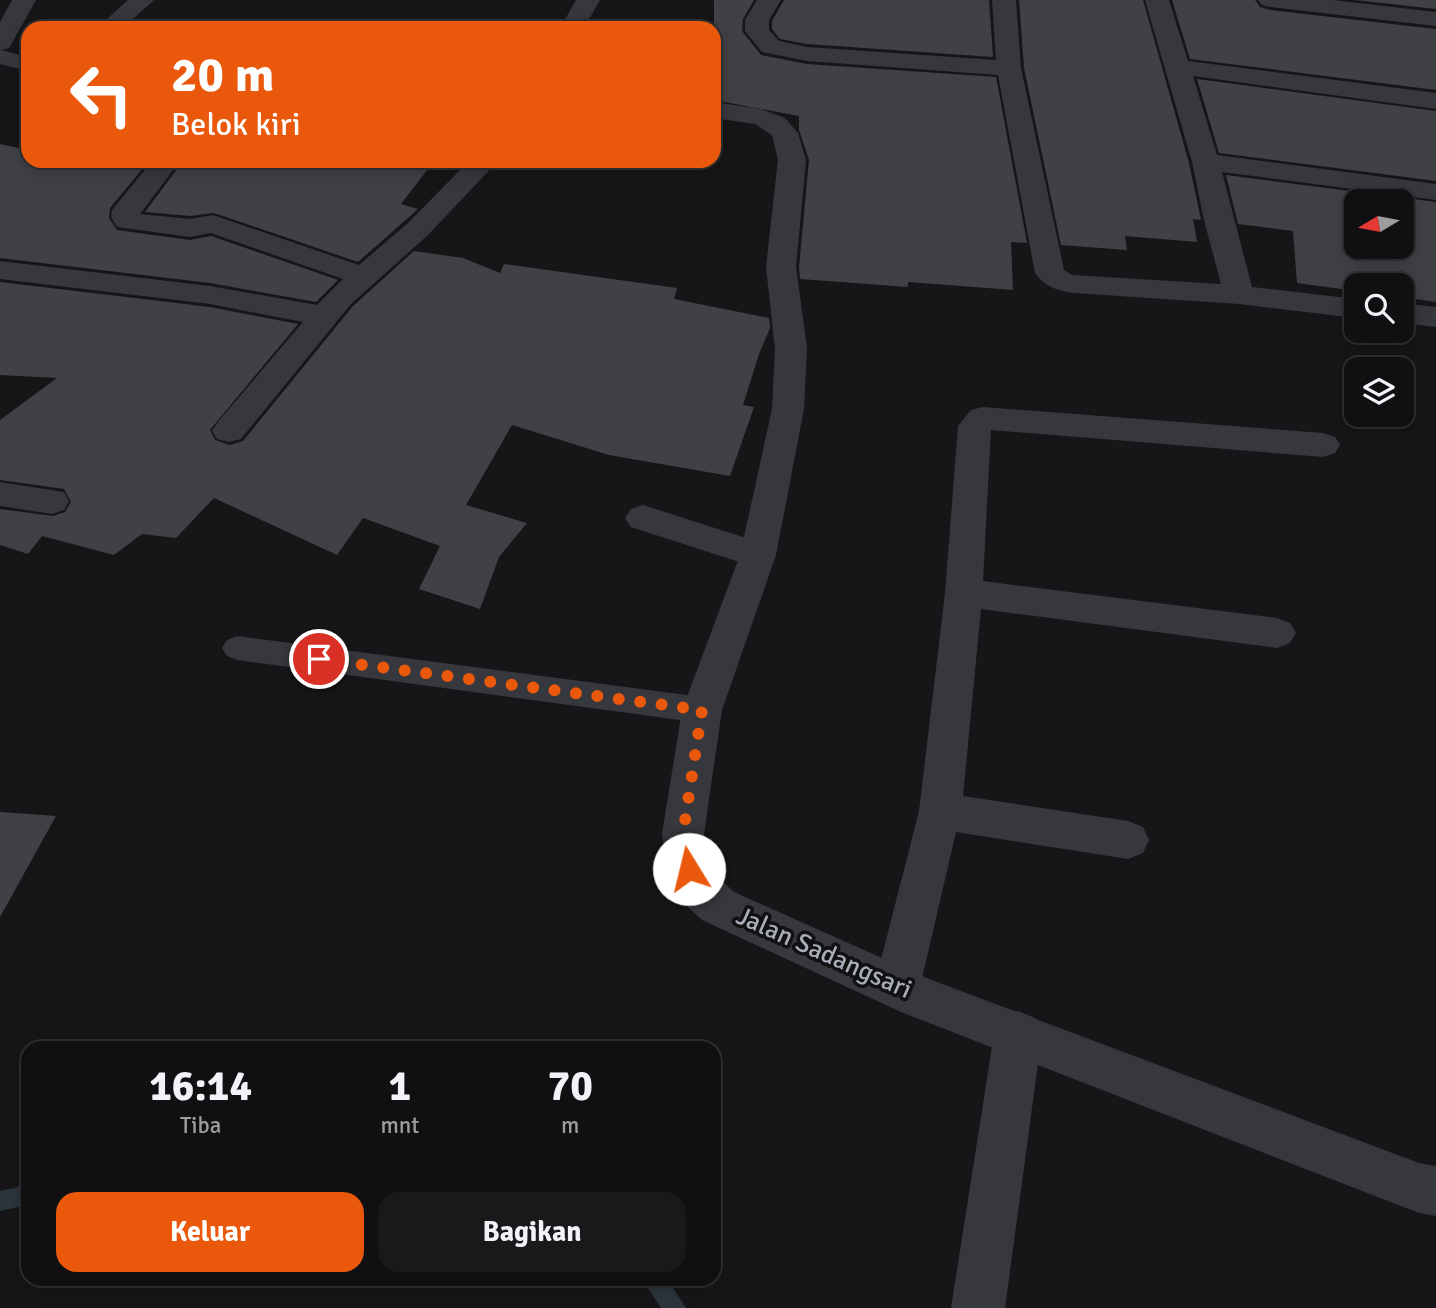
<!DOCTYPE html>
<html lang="id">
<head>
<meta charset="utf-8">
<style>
	body { margin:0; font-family:Signika,sans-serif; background:#19191b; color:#f1f3f6; height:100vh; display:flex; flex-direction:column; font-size:26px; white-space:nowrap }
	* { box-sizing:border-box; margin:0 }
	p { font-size:23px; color:#9c9d9f }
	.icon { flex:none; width:38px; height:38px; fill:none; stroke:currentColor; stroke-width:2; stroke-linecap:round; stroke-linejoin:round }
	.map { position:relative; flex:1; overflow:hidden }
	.panel { position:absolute; left:21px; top:1041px; width:700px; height:245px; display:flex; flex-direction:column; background:#101012; border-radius:21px; box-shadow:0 4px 18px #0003,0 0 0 2px #303032 }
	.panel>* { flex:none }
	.banner { position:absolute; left:21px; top:21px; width:700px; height:147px; border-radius:21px; box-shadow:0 4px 18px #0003,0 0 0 2px #303032; background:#ea580c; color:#fff; overflow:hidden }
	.needle { width:46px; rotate:260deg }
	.fabs { position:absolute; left:1344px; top:189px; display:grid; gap:14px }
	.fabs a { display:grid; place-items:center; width:70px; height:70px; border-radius:14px; background:#101012; box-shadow:0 4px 18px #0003,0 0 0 2px #303032; font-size:35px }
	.pin { position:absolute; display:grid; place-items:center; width:60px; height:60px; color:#fff; margin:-30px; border:4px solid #fff; border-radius:50%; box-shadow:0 2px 7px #0007 }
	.me { position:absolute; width:77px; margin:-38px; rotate:351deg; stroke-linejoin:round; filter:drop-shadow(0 0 5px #0008) }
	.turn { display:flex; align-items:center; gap:24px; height:147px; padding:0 35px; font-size:32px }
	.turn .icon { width:91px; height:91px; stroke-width:2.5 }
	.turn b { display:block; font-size:49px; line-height:60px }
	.eta { display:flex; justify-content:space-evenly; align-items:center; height:119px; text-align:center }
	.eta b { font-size:42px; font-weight:700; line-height:49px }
	.cta { display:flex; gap:14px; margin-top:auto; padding:14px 35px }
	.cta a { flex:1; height:80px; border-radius:21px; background:#ea580c; color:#fff; font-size:28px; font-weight:700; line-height:80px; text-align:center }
	.cta a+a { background:#19191b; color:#f1f3f6 }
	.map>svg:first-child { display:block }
</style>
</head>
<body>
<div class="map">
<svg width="1436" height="1308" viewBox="0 0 1436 1308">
	<rect width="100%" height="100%" fill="#161618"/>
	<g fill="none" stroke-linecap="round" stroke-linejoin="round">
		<g fill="#2c353c" fill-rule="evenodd">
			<path d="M28,1185V1205L0,1211V1191Z"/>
			<path d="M642,1279H667L686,1308H661Z"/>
		</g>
	</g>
	<g fill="#404145" fill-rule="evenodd">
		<path d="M714,0H754L743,19L742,31L761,55L807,64L996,77L1027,243L1011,242L1013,290L908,282V287L800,279L799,267L809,160L799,130V116L714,100Z"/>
		<path d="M784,0H989L993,57L807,44L780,39L772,29V21Z"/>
		<path d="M1019,0H1143L1189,163L1201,220L1193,219L1197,242L1125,236L1127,250L1061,245L1024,68Z"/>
		<path d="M1172,0H1255L1260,7L1270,10L1436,29V90L1190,59Z"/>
		<path d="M1355,0H1436V9Z"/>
		<path d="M1197,79L1436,111V181L1219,153Z"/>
		<path d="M0,144L28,150V161H149L110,208L109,218L117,230L190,240L211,236L338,280L316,302L210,283L0,258Z"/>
		<path d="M183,161H434L401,204L418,209L358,262L214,213L190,216L145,212Z"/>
		<path d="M1226,175L1436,202V302L1402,297V285H1356V291L1297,283L1293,231L1238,224ZM1356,201H1402V247H1356Z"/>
		<path d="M414,251L463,258L500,273L504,264L677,288L674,299L769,318L770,328L759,354L743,405L754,407L730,476L609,455L512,425L466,505L527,523L499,557L480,609L419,589L440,546L363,518L337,555L214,498L176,538L142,534L114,555L42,536L28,554L0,545V509L53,516L65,512L71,502L64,489L0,480V420L57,378L0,375V282L210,307L298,324L210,430L215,440L230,445L243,441L353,306Z"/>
		<path d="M0,812L56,816L0,917Z"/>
	</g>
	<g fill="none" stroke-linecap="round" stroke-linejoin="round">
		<g stroke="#3d3f44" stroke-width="2.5" stroke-dasharray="2.5 3.5" stroke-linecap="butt">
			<path d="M168,25L181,28"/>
			<path d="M275,28H286"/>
			<path d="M0,165L28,158"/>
		</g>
		<path fill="#37383d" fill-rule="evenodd" d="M237,636L702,697L713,701L717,710L713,719L702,723L237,660L227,656L222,648L227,640Z"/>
		<g fill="#37383d" fill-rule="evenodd">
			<path d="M12,0H36L12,43L9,48L1,50L28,57V71L0,64V22Z"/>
			<path d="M128,0H154L123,28H97Z"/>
			<path d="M757,0H781L769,20V30L779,41L807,47L996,60L992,0H1016L1021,68L1064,270L1072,275L1221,284L1204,220L1192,162L1145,0H1169L1188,61L1436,93V109L1193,76L1217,155L1436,184V200L1222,172L1252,287L1356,299V318L1239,304L1074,293C1058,291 1045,287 1035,273L998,75L807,61L762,52L745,31V20Z"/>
			<path d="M1258,0H1332L1436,12V26L1270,7L1262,5Z"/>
			<path d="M152,161H180L140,214L190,219L213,215L359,265L408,223L469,161H498L428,235L351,304L241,439L229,442L217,439L212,431L217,423L303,322L210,304L0,279V261L210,286L317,305L343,279L211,233L190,237L117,227L111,217L112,210Z"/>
			<path d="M1402,303L1436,307V327L1402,323Z"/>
			<path d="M983,407L1323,433L1335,437L1340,445L1335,453L1323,457L991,430L983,581L1277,618L1290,623L1296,633L1290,643L1277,648L981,609L963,796L1128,821L1143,827L1149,840L1143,853L1128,859L956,832L920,987L913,1002L897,1009L881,1002L874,987L919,811L945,593L958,426L971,410Z"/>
			<path d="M0,482L64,492L69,501L64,510L52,514L0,506Z"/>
			<path d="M643,505L771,546L776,555L771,564L758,568L631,527L625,518L631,509Z"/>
			<path d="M1018,1011L1035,1018L1042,1034L1005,1308H951L994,1034L1001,1018Z"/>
		</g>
		<g fill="#37383d" fill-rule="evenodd">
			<path d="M576,0H600L584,28H560Z"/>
			<path d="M714,102L761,109L785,118L798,133L806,160L796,267L807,349L804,409L776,555L722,710L704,834L710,863L721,880L734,892L929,979L1419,1163L1436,1166V1216L1419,1213L901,1012L702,920L689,908L674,883L667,869L662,834L682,710L740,555L772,409L775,349L766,267L778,160L772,135L755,124L714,118Z"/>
		</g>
	</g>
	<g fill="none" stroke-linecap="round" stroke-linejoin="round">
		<path stroke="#ea580c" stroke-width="12" stroke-dasharray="0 21.6" d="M319,659L702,710L683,834L689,869"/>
	</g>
	<g text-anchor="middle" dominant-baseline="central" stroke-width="7" stroke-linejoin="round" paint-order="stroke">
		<g font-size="26" fill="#a8adb8" stroke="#111113">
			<text transform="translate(824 953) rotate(24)">Jalan Sadangsari</text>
		</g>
	</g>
</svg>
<div class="fabs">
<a><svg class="needle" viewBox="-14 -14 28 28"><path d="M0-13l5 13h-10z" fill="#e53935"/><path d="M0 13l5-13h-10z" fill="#9c9d9f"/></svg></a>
<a><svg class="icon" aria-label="search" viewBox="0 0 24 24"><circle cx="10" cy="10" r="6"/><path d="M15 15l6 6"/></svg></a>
<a><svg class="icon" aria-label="layers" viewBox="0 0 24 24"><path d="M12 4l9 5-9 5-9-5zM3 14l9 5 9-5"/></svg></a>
</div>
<div class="pin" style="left:319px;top:659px;background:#d93025"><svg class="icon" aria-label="arrive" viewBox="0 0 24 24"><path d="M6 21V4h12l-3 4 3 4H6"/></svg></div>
<svg class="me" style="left:689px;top:869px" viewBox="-20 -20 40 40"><circle r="19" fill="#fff"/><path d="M0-13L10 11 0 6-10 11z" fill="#ea580c"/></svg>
<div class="banner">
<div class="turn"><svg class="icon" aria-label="left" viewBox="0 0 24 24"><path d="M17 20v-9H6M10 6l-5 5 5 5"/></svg><div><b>20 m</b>Belok kiri</div></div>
</div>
<section class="panel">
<div class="eta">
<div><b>16:14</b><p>Tiba</p></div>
<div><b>1</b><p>mnt</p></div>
<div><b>70</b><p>m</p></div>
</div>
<div class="cta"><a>Keluar</a><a>Bagikan</a></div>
</section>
</div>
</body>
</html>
